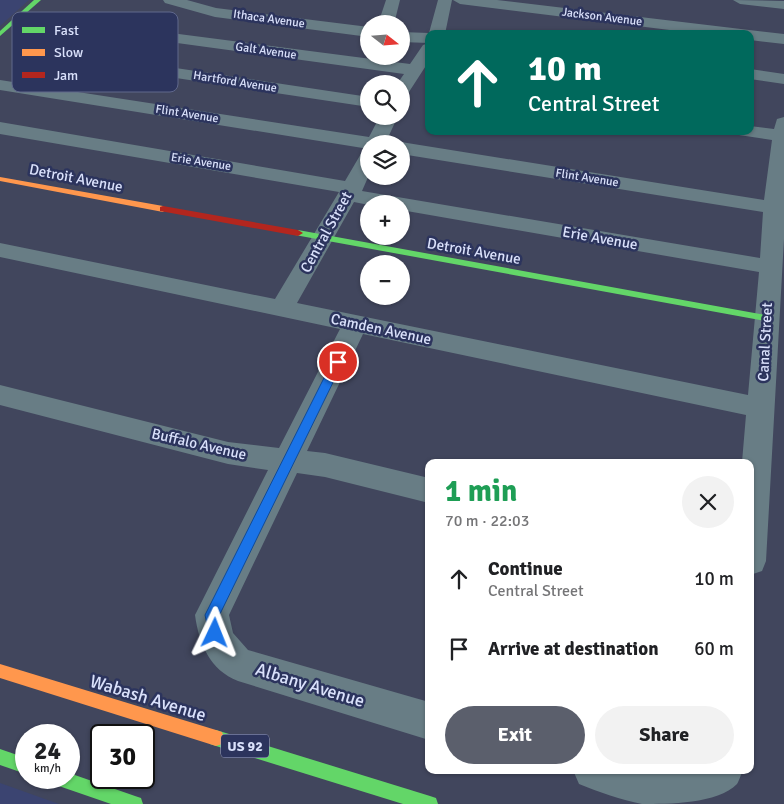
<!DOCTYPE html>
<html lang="en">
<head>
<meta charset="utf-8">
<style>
	body { margin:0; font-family:Signika,sans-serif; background:#f2f2f2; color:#202124; height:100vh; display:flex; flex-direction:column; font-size:19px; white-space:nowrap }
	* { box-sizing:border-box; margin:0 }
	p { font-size:16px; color:#757577 }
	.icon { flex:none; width:28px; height:28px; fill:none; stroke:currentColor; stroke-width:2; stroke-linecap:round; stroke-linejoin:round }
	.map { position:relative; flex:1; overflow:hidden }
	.panel { position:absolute; left:425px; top:459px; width:329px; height:315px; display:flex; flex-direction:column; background:#fff; border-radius:10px; box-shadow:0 1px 4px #0004 }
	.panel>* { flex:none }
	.banner { position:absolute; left:425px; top:30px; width:329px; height:105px; border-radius:10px; box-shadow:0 1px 4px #0004; background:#00695c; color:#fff; overflow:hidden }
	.needle { width:32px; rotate:107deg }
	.tools { position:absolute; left:360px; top:15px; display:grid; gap:10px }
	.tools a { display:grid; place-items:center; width:50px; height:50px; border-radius:50%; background:#fff; box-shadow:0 1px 4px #0004; font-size:25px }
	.speed { position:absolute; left:15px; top:724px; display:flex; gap:10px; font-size:25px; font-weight:700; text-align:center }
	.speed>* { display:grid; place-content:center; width:65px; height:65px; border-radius:50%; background:#fff; box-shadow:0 1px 4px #0004; line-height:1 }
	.speed small { font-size:12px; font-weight:400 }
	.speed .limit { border:2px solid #111; border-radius:8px; background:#fff; color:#111 }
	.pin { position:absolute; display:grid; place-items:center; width:42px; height:42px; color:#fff; margin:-21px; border:2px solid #fff; border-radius:50%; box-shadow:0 1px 5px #0007 }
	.me { position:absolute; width:55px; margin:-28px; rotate:2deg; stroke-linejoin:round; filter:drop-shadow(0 0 4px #0008) }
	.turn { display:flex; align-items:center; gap:18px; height:105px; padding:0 20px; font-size:22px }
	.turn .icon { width:65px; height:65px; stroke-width:2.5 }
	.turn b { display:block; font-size:35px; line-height:42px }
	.round { display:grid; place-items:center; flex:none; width:52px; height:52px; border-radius:26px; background:#f2f2f2 }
	.summary { display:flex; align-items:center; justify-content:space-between; height:85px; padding:0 20px }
	h1 { font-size:30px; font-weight:800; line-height:38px; color:#1e9e55 }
	.action { display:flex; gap:10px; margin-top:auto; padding:10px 20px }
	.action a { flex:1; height:58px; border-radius:30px; background:#5b5f6c; color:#fff; font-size:20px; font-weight:800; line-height:58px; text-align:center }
	.action a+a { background:#f2f2f2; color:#202124 }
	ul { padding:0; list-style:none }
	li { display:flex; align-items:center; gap:15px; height:70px; padding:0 20px }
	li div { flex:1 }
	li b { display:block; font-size:19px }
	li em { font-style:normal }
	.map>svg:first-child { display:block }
</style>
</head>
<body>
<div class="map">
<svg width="784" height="804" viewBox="0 0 784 804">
	<rect width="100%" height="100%" fill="#41465d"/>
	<g fill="#3b4471">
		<path d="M0,0H29L0,26Z"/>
		<path d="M0,783L59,804H0Z"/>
	</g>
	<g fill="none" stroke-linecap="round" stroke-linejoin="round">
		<g fill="#687d85" fill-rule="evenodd">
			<path d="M163,0H187L216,8L369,27V37L215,17L165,3Z"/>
			<path d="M386,0H400L394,24H378Z"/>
			<path d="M438,0H452L445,34H429V43L401,42V32L429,33Z"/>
			<path d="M453,0H497L784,34V44L750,40V34H702L460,4Z"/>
			<path d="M733,0L784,1V9L740,4Z"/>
			<path d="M117,26L410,64L423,45L429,43V61L407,95L401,96V84H397L404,74L111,34L109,31L111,28Z"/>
			<path d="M102,57L369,97V107L96,66L94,62L96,58Z"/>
			<path d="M750,69L784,74V84L750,79Z"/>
			<path d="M0,80L369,137L380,116H398L385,144H369V149L0,90Z"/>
			<path d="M784,117V239L766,561L762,571L750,575V462H742L746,415L363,334L307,451L325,453L429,478V503L325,477L297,473L229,615L233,633L248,650L429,702V740L238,681C210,670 199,644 195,615L268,470L228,464L0,405V385L228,442L279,448L340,329L0,257V243L275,299L339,192L0,134V122L345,181L362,152L369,150V175L362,191L760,258L763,212L401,154V144H395L401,142L764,200L772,140L739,135L737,131H750V126L774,129L777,119ZM354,202L369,205L401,204V210L759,272L748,395L297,303Z"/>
			<path d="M573,770H743C741,774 739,781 737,784C718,804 668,804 642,804C621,800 599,792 579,784Z"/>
		</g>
		<g fill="#63d668" fill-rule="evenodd">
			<path d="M34,0H41L0,36V31Z"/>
			<path d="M298,230L766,315L771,318L766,321L295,235L293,233Z"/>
			<path d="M216,730L430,796L436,798L438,804H403L216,746L210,744L208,738L210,732Z"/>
			<path d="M0,749L26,758V774L0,765Z"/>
			<path d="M69,773L135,796L141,798L143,804H111L53,784L51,778H69Z"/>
		</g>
		<g fill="#ff974d" fill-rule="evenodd">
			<path d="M0,177L163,206L167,209L163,212L0,181Z"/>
			<path d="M0,664L216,730L222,732L224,738L222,744L216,746L0,678Z"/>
		</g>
		<path fill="#b3261e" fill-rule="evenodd" d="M163,206L298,230L303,233L298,236L160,211V207Z"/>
	</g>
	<path fill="#1a73e8" stroke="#114b97" d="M338,359L343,362L219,616L222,633L220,638L215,640L210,638L205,615L207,611L332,362Z"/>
	<g text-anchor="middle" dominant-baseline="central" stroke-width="5" stroke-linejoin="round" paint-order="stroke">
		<g font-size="12" fill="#dae1fb" stroke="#2c345d">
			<text transform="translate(602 17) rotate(7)">Jackson Avenue</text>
			<text transform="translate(269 19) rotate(8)">Ithaca Avenue</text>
			<text transform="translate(266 51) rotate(8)">Galt Avenue</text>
			<text transform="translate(235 82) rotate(9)">Hartford Avenue</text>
			<text transform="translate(187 114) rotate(9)">Flint Avenue</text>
			<text transform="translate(201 162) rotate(9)">Erie Avenue</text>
			<text transform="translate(587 178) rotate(9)">Flint Avenue</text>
		</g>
		<rect fill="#2c345d" stroke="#a6adcc" stroke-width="1" x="221" y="734.5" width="48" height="23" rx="4"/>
		<g font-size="14" font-weight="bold" fill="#dae1fb">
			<text x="245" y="746">US 92</text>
		</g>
		<g font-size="15" fill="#dae1fb" stroke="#2c345d">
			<text transform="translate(76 178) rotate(11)">Detroit Avenue</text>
			<text transform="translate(326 232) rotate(-61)">Central Street</text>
			<text transform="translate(600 238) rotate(10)">Erie Avenue</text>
			<text transform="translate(474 251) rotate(10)">Detroit Avenue</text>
			<text transform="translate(381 329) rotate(12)">Camden Avenue</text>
			<text transform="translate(765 342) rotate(-87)">Canal Street</text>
			<text transform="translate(199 444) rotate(13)">Buffalo Avenue</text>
		</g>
		<g font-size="18" fill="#dae1fb" stroke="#2c345d">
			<text transform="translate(310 685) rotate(17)">Albany Avenue</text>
			<text transform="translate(148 698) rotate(17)">Wabash Avenue</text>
		</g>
	</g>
	<rect x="12" y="12" width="166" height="80" rx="8" fill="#2c345d" stroke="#60688c" stroke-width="1"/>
	<rect x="22" y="27" width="23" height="6" fill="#63d668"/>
	<rect x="22" y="49" width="23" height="7" fill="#ff974d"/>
	<rect x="22" y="72" width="23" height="6" fill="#b3261e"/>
	<g font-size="14" fill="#dae1fb">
		<text x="54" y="35">Fast</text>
		<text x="54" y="57">Slow</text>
		<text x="54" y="80">Jam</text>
	</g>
</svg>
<div class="tools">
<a><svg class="needle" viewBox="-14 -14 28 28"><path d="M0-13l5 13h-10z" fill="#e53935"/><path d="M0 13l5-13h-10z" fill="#757577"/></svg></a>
<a><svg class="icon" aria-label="search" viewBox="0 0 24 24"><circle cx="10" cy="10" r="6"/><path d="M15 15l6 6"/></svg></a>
<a><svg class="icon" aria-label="layers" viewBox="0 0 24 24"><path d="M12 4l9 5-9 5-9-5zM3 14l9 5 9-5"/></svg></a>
<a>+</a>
<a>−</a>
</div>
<div class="speed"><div>24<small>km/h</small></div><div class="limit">30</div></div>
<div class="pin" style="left:338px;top:362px;background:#d93025"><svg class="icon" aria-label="arrive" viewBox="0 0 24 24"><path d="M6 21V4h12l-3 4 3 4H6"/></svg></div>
<svg class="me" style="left:215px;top:633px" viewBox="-20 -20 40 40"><path d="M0-17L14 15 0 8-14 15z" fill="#1a73e8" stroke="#fff" stroke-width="4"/></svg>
<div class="banner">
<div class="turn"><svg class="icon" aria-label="ahead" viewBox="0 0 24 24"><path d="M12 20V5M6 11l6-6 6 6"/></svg><div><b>10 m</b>Central Street</div></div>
</div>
<section class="panel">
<div class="summary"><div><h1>1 min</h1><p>70 m · 22:03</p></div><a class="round"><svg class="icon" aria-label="close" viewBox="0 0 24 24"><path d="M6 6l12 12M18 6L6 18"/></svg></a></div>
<ul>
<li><svg class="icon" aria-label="ahead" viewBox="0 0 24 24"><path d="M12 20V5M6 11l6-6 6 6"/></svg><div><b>Continue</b><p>Central Street</p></div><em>10 m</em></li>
<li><svg class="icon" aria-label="arrive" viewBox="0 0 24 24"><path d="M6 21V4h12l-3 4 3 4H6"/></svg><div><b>Arrive at destination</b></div><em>60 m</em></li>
</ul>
<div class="action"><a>Exit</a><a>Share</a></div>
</section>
</div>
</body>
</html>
